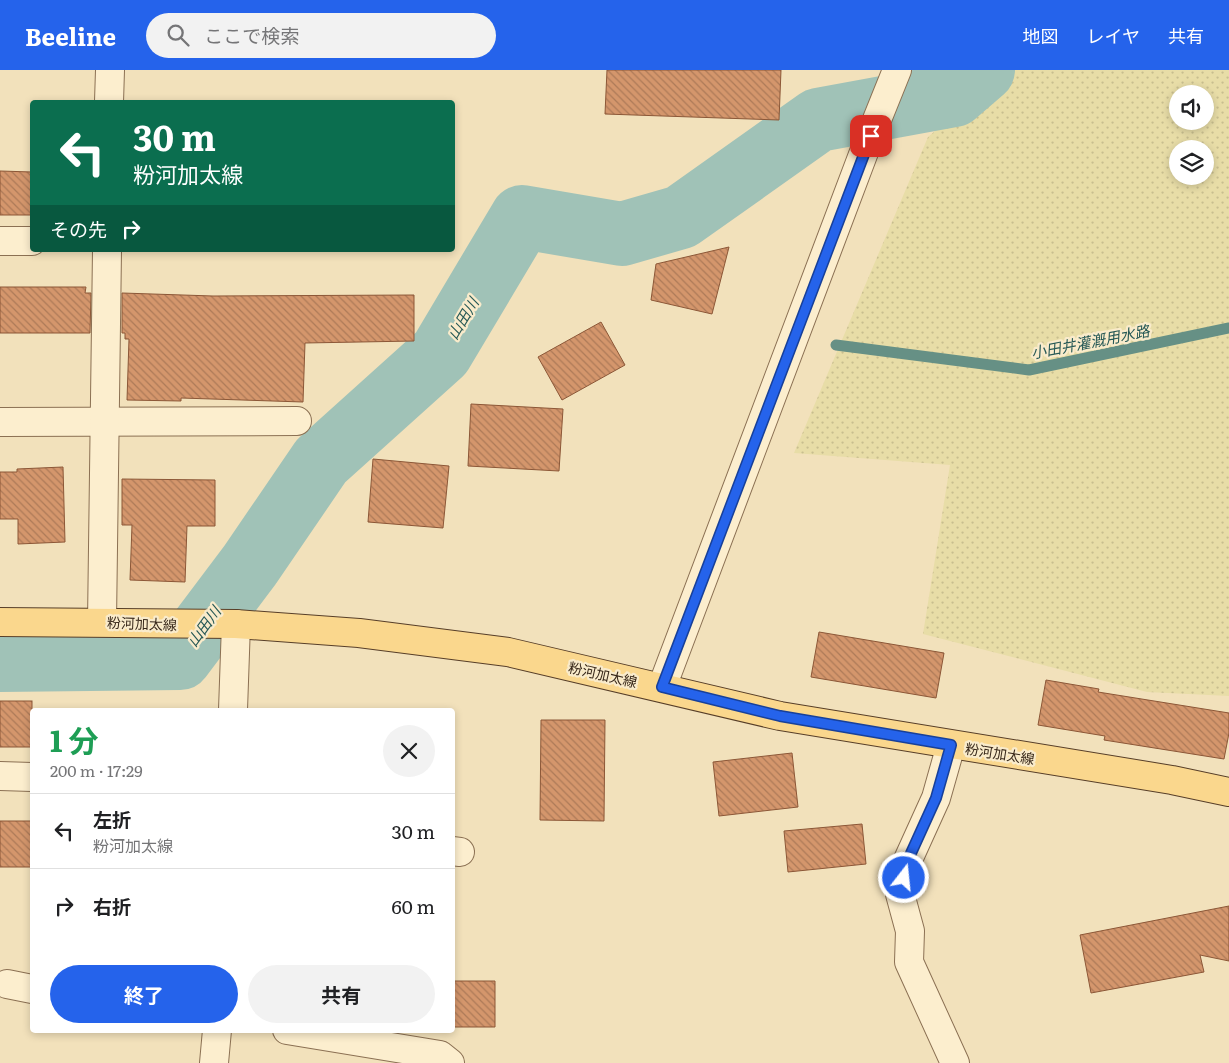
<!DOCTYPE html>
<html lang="ja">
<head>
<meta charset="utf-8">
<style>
	body { margin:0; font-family:Literata,"Noto Sans JP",serif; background:#f2f2f2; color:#202124; height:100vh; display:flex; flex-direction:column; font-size:19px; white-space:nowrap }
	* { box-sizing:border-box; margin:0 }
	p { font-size:16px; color:#757577 }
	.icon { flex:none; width:28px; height:28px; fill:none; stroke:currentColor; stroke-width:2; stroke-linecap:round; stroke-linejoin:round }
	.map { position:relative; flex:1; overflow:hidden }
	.sheet { position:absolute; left:30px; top:638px; width:425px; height:325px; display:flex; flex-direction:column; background:#fff; border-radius:5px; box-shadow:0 2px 8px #0003 }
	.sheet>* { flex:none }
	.guide { position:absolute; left:30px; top:30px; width:425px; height:152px; border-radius:5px; box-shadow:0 2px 8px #0003; background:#0b6e4f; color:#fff; overflow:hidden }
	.controls { position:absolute; left:1169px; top:15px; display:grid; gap:10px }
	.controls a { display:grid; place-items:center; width:45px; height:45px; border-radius:50%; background:#fff; box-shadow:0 2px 8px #0003; font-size:25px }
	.pin { position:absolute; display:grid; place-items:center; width:42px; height:42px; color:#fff; margin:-21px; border-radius:10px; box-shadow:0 2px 8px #0006 }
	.me { position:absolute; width:55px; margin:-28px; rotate:16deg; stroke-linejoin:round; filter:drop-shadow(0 0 4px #0008) }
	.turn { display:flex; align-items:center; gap:18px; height:105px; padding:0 20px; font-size:22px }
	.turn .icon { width:65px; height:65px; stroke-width:2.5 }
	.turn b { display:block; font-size:35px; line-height:42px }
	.then { display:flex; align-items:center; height:48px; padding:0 20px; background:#0003; gap:10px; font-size:19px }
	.round { display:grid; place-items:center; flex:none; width:52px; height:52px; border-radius:26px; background:#f2f2f2 }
	.overview { display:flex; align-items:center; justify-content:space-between; height:85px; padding:0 20px }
	h1 { font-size:30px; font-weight:700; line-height:38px; color:#1e9e55 }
	.action { display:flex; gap:10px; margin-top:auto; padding:10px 20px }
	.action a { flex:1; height:58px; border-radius:30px; background:#2563eb; color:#fff; font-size:20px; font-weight:700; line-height:58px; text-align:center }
	.action a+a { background:#f2f2f2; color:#202124 }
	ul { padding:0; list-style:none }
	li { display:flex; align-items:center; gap:15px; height:75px; padding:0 20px; border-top:1px solid #e0e0e0 }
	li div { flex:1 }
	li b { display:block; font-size:19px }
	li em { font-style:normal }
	header { display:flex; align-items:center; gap:30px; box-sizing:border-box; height:70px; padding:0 25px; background:#2563eb; color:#fff }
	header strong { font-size:24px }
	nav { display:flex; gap:28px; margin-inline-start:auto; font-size:18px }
	.search { width:350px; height:45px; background:#f2f2f2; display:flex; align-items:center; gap:12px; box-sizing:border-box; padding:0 18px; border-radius:28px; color:#757577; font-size:19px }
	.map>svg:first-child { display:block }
</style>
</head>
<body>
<header>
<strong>Beeline</strong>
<div class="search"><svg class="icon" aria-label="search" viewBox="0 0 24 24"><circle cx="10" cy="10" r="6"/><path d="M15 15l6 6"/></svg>ここで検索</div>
<nav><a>地図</a><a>レイヤ</a><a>共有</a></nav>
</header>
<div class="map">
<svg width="1229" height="993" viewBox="0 0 1229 993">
	<defs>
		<pattern id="farmland-dots" width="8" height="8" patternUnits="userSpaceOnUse" patternTransform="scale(1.25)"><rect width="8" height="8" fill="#e8dda7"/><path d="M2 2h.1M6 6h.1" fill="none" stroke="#c8be8f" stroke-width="1.8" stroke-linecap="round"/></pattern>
		<pattern id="building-back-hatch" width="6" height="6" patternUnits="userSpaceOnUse" patternTransform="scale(1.25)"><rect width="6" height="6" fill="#d4966c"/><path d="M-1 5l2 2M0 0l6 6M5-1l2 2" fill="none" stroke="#ad7a58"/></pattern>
	</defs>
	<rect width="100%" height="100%" fill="#f2e1bb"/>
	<path fill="url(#farmland-dots)" fill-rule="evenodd" d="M999,0H1229V626L1147,622L923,564L950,395L794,383L928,67L997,8ZM1178,24H1205V51H1178ZM1178,79H1205V106H1178Z"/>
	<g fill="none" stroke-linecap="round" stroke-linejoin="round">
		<path stroke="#669085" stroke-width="11" d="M836,275L1029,300L1229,258"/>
		<path stroke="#a0c2b7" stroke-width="64" d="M0,590L180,588L250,495L321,391L441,283L522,147L622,164L681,147L818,50L954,25L983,0"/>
	</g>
	<g fill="url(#building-back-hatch)" stroke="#8c5737">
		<path d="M607,0H781L779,50L605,44Z"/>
		<path d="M0,101L32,102V145H0Z"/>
		<path d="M729,177L712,244L651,230L656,194Z"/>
		<path d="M0,217H86L85,223H91L90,263H0Z"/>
		<path d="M122,223L213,226L414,225V271L305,273L303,332L181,328V331L127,330L129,269H125V263H122Z"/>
		<path d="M601,252L625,295L562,330L538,287Z"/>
		<path d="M471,334L563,339L559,401L468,396Z"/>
		<path d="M373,389L449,396L443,458L368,452Z"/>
		<path d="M63,397L65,472L18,474V449H0V402H17V399Z"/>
		<path d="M122,409L215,410V456H187L185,512L130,510L132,455H122Z"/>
		<path d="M819,562L944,583L936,628L811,607Z"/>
		<path d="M1046,610L1099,619L1098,622L1229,643V663L1224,689L1104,670L1105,666L1038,655Z"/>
		<rect x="0" y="631" width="32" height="46"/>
		<path d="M541,650H605L604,751L540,750Z"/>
		<path d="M792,683L798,737L719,746L713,692Z"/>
		<rect x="0" y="751" width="32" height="46"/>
		<path d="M862,754L866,794L788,802L784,761Z"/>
		<path d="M1229,836V891L1200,885L1204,902L1091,923L1080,865Z"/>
		<path d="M454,911H495V957H453Z"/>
	</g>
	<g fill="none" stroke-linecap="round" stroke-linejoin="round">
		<defs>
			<g id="minor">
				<path d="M109,32L110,0"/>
				<path d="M0,171H32"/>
				<path d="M0,352L297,351"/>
				<path d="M102,552L107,180"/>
				<path d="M233,640L236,554"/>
				<path d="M951,675L936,728L907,792L900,824L910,861L909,892L955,993"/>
				<path d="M0,706L32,707"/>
				<path d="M452,781L460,782"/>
				<path d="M7,914L32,919"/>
				<path d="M287,960L440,985L450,993"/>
				<path d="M214,993L217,960"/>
			</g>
			<path id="tertiary" d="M662,617L864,82L897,0"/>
			<path id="primary" d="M0,552L236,554L359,563L508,582L780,646L1172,710L1229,722"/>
		</defs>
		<use href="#minor" stroke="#8b7053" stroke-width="30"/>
		<use href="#tertiary" stroke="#8b7053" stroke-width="30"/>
		<use href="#primary" stroke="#573e28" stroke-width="30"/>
		<use href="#minor" stroke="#fceece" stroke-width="28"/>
		<use href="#tertiary" stroke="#fceece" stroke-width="28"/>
		<use href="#primary" stroke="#fad78d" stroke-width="28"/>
	</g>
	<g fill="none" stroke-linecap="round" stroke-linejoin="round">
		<defs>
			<path id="route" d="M871,66L662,617L780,646L951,675L936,728L907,792L904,808"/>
		</defs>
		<use href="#route" stroke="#184099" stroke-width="12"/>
		<use href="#route" stroke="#2563eb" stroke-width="9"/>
	</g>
	<g text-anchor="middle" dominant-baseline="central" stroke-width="4.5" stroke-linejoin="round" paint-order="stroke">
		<g font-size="14" fill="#38281a" stroke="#f9ebcb">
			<text transform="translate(142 553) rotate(2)">粉河加太線</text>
			<text transform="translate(603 604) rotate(13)">粉河加太線</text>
			<text transform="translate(1000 683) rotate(9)">粉河加太線</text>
		</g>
		<g font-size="15" font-style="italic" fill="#275956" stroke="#f9ebcb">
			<text transform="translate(462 248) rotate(-59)">山田川</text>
			<text transform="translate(1090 271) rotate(-11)">小田井灌漑用水路</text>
			<text transform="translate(203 556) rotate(-54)">山田川</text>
		</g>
	</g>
</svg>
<div class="controls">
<a><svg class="icon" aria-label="sound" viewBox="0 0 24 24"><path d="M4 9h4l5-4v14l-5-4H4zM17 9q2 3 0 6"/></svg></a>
<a><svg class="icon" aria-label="layers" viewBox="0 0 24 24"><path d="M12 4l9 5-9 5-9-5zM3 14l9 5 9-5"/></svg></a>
</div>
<div class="pin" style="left:871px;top:66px;background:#d93025"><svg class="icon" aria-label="arrive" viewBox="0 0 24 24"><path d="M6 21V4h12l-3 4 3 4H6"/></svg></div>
<svg class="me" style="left:904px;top:808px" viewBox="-20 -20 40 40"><circle r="17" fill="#2563eb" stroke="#fff" stroke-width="3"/><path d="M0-11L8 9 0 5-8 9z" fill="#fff"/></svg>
<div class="guide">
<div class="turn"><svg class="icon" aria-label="left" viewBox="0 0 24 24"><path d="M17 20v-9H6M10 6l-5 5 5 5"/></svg><div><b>30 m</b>粉河加太線</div></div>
<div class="then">その先<svg class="icon" aria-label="right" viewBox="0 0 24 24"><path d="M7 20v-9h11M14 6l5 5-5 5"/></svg></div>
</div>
<section class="sheet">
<div class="overview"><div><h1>1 分</h1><p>200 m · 17:29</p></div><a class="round"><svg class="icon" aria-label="close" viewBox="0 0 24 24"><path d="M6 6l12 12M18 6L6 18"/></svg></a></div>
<ul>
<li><svg class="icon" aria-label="left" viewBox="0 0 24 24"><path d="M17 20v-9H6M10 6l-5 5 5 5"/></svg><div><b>左折</b><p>粉河加太線</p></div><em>30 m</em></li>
<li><svg class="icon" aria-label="right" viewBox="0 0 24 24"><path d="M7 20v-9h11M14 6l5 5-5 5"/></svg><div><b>右折</b></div><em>60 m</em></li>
</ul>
<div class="action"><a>終了</a><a>共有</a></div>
</section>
</div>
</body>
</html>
